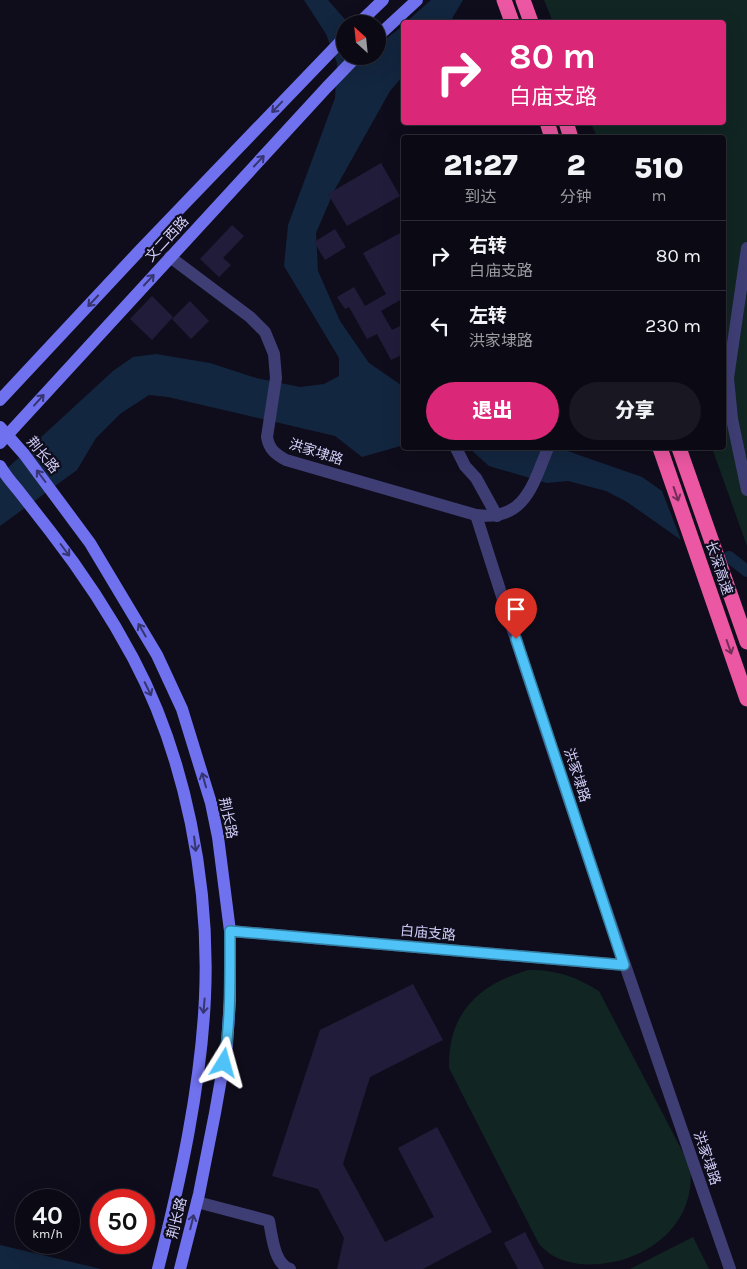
<!DOCTYPE html>
<html lang="zh">
<head>
<meta charset="utf-8">
<style>
	body { margin:0; font-family:Karla,"Noto Sans SC",sans-serif; background:#191822; color:#f1f3f6; height:100vh; display:flex; flex-direction:column; font-size:19px; white-space:nowrap }
	* { box-sizing:border-box; margin:0 }
	p { font-size:16px; color:#9a9aa0 }
	.icon { flex:none; width:28px; height:28px; fill:none; stroke:currentColor; stroke-width:2; stroke-linecap:round; stroke-linejoin:round }
	.map { position:relative; flex:1; overflow:hidden }
	.side { position:absolute; left:401px; top:135px; width:325px; height:315px; display:flex; flex-direction:column; background:#0b0a14; border-radius:5px; box-shadow:0 5px 20px #0002,0 0 0 1px #2b2b34 }
	.side>* { flex:none }
	.hud { position:absolute; left:401px; top:20px; width:325px; height:105px; border-radius:5px; box-shadow:0 5px 20px #0002,0 0 0 1px #2b2b34; background:#db2777; color:#fff; overflow:hidden }
	.needle { width:32px; rotate:333deg }
	.tools { position:absolute; left:336px; top:15px; display:grid; gap:10px }
	.tools a { display:grid; place-items:center; width:50px; height:50px; border-radius:50%; background:#0b0a14; box-shadow:0 5px 20px #0002,0 0 0 1px #2b2b34; font-size:25px }
	.speed { position:absolute; left:15px; top:1189px; display:flex; gap:10px; font-size:25px; font-weight:700; text-align:center }
	.speed>* { display:grid; place-content:center; width:65px; height:65px; border-radius:50%; background:#0b0a14; box-shadow:0 5px 20px #0002,0 0 0 1px #2b2b34; line-height:1 }
	.speed small { font-size:12px; font-weight:400 }
	.speed .limit { border:8px solid #d22; background:#fff; color:#111 }
	.pin { position:absolute; display:grid; place-items:center; width:42px; height:42px; color:#fff; margin:-51px -21px; border-radius:50% 50% 50% 0; rotate:-45deg; box-shadow:0 0 5px #0007 }
	.pin .icon { rotate:45deg }
	.me { position:absolute; width:55px; margin:-28px; rotate:8deg; stroke-linejoin:round; filter:drop-shadow(0 0 4px #0008) }
	.turn { display:flex; align-items:center; gap:18px; height:105px; padding:0 25px; font-size:22px }
	.turn .icon { width:65px; height:65px; stroke-width:2.5 }
	.turn b { display:block; font-size:35px; line-height:42px }
	.eta { display:flex; justify-content:space-evenly; align-items:center; height:85px; text-align:center }
	.eta b { font-size:30px; font-weight:800; line-height:35px }
	.primary-button { display:flex; gap:10px; margin-top:auto; padding:10px 25px }
	.primary-button a { flex:1; height:58px; border-radius:30px; background:#db2777; color:#fff; font-size:20px; font-weight:800; line-height:58px; text-align:center }
	.primary-button a+a { background:#191822; color:#f1f3f6 }
	ul { padding:0; list-style:none }
	li { display:flex; align-items:center; gap:15px; height:70px; padding:0 25px; border-top:1px solid #2b2b34 }
	li div { flex:1 }
	li b { display:block; font-size:19px }
	li em { font-style:normal }
	.map>svg:first-child { display:block }
</style>
</head>
<body>
<div class="map">
<svg width="747" height="1269" viewBox="0 0 747 1269">
	<rect width="100%" height="100%" fill="#0f0d1b"/>
	<g fill="#112523">
		<path d="M544,0H747V546L712,448H724V138L597,137L591,123L724,122V22H553Z"/>
		<path d="M528,970C554,969 577,977 599,991L690,1166C698,1228 639,1269 579,1264C569,1262 559,1260 550,1254C546,1251 542,1247 539,1244L449,1068C448,1013 478,985 528,970Z"/>
		<path d="M693,1237L709,1269H630Z"/>
	</g>
	<g fill="#13263f">
		<path d="M304,0H328L349,24H345V56H378V41H383L404,25V75L390,91L334,191L316,233L318,271L340,321L369,363L404,387V445L362,457L335,436L168,397L149,395L120,414L96,438L77,470L0,526V475L113,371L133,357L156,354L210,363L256,378L300,387L324,384L339,376V358L284,266L288,225L335,98L337,63L326,34Z"/>
		<path d="M431,0H463L450,22H406Z"/>
		<path d="M469,448H559L642,477L662,491L681,540L627,502L606,491L568,481L547,483L489,466Z"/>
		<path d="M0,1245L101,1269H0Z"/>
	</g>
	<g fill="none" stroke-linecap="round" stroke-linejoin="round">
		<path stroke="#13263f" stroke-width="12" d="M729,557L747,571"/>
	</g>
	<g fill="#211c3a">
		<path d="M381,163L400,196L347,226L328,194Z"/>
		<path d="M232,225L244,236L223,258L231,265L219,277L200,259Z"/>
		<path d="M335,229L346,247L325,260L314,242Z"/>
		<path d="M404,231V298L381,311L392,330L404,324V354L391,360L377,334L367,339L349,307L345,309L337,297L354,287L365,306L386,294L363,253Z"/>
		<path d="M152,296L173,317L152,340L130,319Z"/>
		<path d="M190,301L209,321L191,339L172,319Z"/>
		<path d="M413,984L443,1040L370,1077L343,1164L385,1242L434,1217L398,1148L437,1127L492,1232L423,1269H337L344,1238L318,1189L272,1176L320,1030Z"/>
		<path d="M525,1232L544,1269H518L504,1243Z"/>
	</g>
	<g fill="none" stroke-linecap="round" stroke-linejoin="round">
		<g stroke="#3e3e75" stroke-width="12">
			<path d="M170,257L250,317L265,332L274,354L276,378L267,437C269,449 275,454 286,460L476,515C525,522 533,484 548,448"/>
			<path d="M456,448L465,466L476,478L497,516"/>
			<path d="M476,515C556,768 643,1018 730,1269"/>
			<path d="M230,931L624,965"/>
			<path d="M197,1202L269,1221C272,1235 274,1264 290,1269"/>
		</g>
		<path stroke="#3e3e75" stroke-width="12" d="M747,248L728,378L732,419L747,490"/>
		<g stroke="#7071ee" stroke-width="12">
			<path d="M358,24L383,0"/>
			<path d="M378,36L417,0"/>
			<path d="M0,400L142,248L345,37"/>
			<path d="M0,427L24,454L90,543L157,655L182,709L211,803L218,837L230,931V1000L227,1045L215,1113L199,1194L180,1269"/>
			<path d="M0,443L327,87L357,56"/>
			<path d="M0,466C5,475 12,483 18,490C29,504 40,518 50,531C81,571 109,613 133,658C186,758 210,884 205,997C201,1087 180,1182 158,1269"/>
		</g>
		<g stroke="#eb57a2" stroke-width="15">
			<path d="M504,0L512,22"/>
			<path d="M523,0L531,22"/>
			<path d="M547,122L552,138"/>
			<path d="M566,122L571,138"/>
			<path d="M660,448L747,699"/>
			<path d="M679,448L747,642"/>
		</g>
	</g>
	<defs><path id="oneway-shaft" d="M-6 0H5M1.5-3L5.5 0L1.5 3" fill="none" stroke-width="1.6" stroke-linecap="round" stroke-linejoin="round" transform="scale(1.25)"/></defs>
	<g stroke="#36356f">
		<use href="#oneway-shaft" transform="translate(277 107) rotate(134)"/>
		<use href="#oneway-shaft" transform="translate(259 161) rotate(-47)"/>
		<use href="#oneway-shaft" transform="translate(149 280) rotate(-47)"/>
		<use href="#oneway-shaft" transform="translate(93 301) rotate(133)"/>
		<use href="#oneway-shaft" transform="translate(39 400) rotate(-48)"/>
		<use href="#oneway-shaft" transform="translate(41 476) rotate(-127)"/>
		<use href="#oneway-shaft" transform="translate(65 550) rotate(53)"/>
		<use href="#oneway-shaft" transform="translate(142 630) rotate(-120)"/>
		<use href="#oneway-shaft" transform="translate(148 689) rotate(64)"/>
		<use href="#oneway-shaft" transform="translate(204 780) rotate(-106)"/>
		<use href="#oneway-shaft" transform="translate(195 844) rotate(83)"/>
		<use href="#oneway-shaft" transform="translate(204 1006) rotate(95)"/>
		<use href="#oneway-shaft" transform="translate(192 1222) rotate(-76)"/>
	</g>
	<g stroke="#722e58">
		<use href="#oneway-shaft" transform="translate(676 494) rotate(71)"/>
		<use href="#oneway-shaft" transform="translate(729 647) rotate(71)"/>
	</g>
	<g fill="none" stroke-linecap="round" stroke-linejoin="round">
		<defs>
			<path id="route" d="M224,1063C231,1020 230,975 230,931L624,965L516,639"/>
		</defs>
		<use href="#route" stroke="#337fa1" stroke-width="12"/>
		<use href="#route" stroke="#4fc3f7" stroke-width="9"/>
	</g>
	<g text-anchor="middle" dominant-baseline="central" stroke-width="4.5" stroke-linejoin="round" paint-order="stroke">
		<g font-size="14" fill="#d1cef9" stroke="#0f0d1b">
			<text transform="translate(167 239) rotate(-47)">文二西路</text>
			<text transform="translate(316 452) rotate(18)">洪家埭路</text>
			<text transform="translate(43 455) rotate(51)">荆长路</text>
			<text transform="translate(719 568) rotate(71)">长深高速</text>
			<text transform="translate(577 775) rotate(72)">洪家埭路</text>
			<text transform="translate(228 818) rotate(78)">荆长路</text>
			<text transform="translate(428 933) rotate(5)">白庙支路</text>
			<text transform="translate(707 1158) rotate(71)">洪家埭路</text>
			<text transform="translate(177 1218) rotate(-76)">荆长路</text>
		</g>
	</g>
</svg>
<div class="tools">
<a><svg class="needle" viewBox="-14 -14 28 28"><path d="M0-13l5 13h-10z" fill="#e53935"/><path d="M0 13l5-13h-10z" fill="#9a9aa0"/></svg></a>
</div>
<div class="speed"><div>40<small>km/h</small></div><div class="limit">50</div></div>
<div class="pin" style="left:516px;top:639px;background:#d93025"><svg class="icon" aria-label="arrive" viewBox="0 0 24 24"><path d="M6 21V4h12l-3 4 3 4H6"/></svg></div>
<svg class="me" style="left:224px;top:1063px" viewBox="-20 -20 40 40"><path d="M0-17L14 15 0 8-14 15z" fill="#4fc3f7" stroke="#fff" stroke-width="4"/></svg>
<div class="hud">
<div class="turn"><svg class="icon" aria-label="right" viewBox="0 0 24 24"><path d="M7 20v-9h11M14 6l5 5-5 5"/></svg><div><b>80 m</b>白庙支路</div></div>
</div>
<section class="side">
<div class="eta">
<div><b>21:27</b><p>到达</p></div>
<div><b>2</b><p>分钟</p></div>
<div><b>510</b><p>m</p></div>
</div>
<ul>
<li><svg class="icon" aria-label="right" viewBox="0 0 24 24"><path d="M7 20v-9h11M14 6l5 5-5 5"/></svg><div><b>右转</b><p>白庙支路</p></div><em>80 m</em></li>
<li><svg class="icon" aria-label="left" viewBox="0 0 24 24"><path d="M17 20v-9H6M10 6l-5 5 5 5"/></svg><div><b>左转</b><p>洪家埭路</p></div><em>230 m</em></li>
</ul>
<div class="primary-button"><a>退出</a><a>分享</a></div>
</section>
</div>
</body>
</html>
